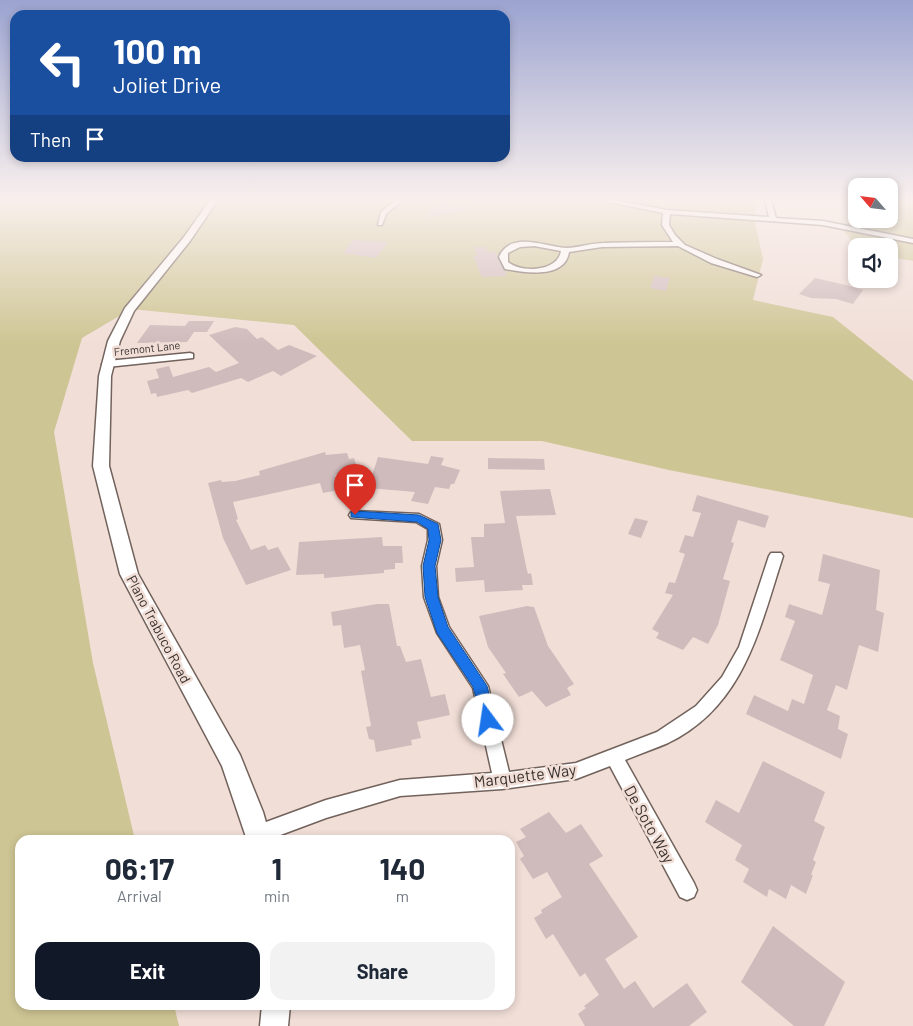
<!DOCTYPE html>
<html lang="en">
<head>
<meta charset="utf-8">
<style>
	body { margin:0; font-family:Barlow,sans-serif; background:#f2f2f3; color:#1f2937; height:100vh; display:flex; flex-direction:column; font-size:19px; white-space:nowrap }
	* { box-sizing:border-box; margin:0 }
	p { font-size:16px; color:#747a83 }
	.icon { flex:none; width:28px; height:28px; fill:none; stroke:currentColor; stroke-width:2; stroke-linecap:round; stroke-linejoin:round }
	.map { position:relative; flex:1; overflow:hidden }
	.sheet { position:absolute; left:15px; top:835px; width:500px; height:175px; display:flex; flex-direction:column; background:#fff; border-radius:15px; box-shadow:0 2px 8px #0003 }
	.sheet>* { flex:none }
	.hud { position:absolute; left:10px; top:10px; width:500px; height:152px; border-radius:15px; box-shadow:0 2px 8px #0003; background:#1a4fa0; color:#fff; overflow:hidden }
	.needle { width:32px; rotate:298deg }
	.tools { position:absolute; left:848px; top:178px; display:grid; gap:10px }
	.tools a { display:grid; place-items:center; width:50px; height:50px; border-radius:10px; background:#fff; box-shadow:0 2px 8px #0003; font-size:25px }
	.pin { position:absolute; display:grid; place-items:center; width:42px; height:42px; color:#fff; margin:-51px -21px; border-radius:50% 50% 50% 0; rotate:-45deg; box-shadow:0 0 5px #0007 }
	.pin .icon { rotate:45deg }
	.me { position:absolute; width:55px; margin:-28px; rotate:346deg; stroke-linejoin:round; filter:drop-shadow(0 0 4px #0008) }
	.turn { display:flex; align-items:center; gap:18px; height:105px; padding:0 20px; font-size:22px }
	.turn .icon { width:65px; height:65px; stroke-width:2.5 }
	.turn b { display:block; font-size:35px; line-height:42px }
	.then { display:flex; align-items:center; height:48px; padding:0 20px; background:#0003; gap:10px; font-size:19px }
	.eta { display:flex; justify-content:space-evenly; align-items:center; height:85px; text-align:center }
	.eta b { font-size:30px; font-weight:700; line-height:35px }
	.action { display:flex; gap:10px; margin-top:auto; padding:10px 20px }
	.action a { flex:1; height:58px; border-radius:15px; background:#111827; color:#fff; font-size:20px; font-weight:700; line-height:58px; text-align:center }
	.action a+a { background:#f2f2f3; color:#1f2937 }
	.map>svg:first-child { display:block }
</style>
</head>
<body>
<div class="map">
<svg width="913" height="1026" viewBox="0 0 913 1026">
	<rect width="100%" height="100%" fill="#f1ded7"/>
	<g fill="#cec594">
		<path d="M0,200H757L755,223L763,259L753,300L833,317L913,381V518L669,470L542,441H412L294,325L131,309L82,338L54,432L93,663L135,840H20V1005H174L179,1026H0Z"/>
		<path d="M889,200H913V261L889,257V246H856L843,230L856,211V219H889Z"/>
	</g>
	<g fill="#d0bbbc">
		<path d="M437,203L468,207V210L424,218Z"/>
		<path d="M353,240L388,242L376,258L343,253Z"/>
		<path d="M474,247H486L488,252L495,251L507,276L482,277L473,256H477Z"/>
		<path d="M654,276L670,278L666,291L650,288Z"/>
		<path d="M815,278L850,286L863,290L853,304L836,299L811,298L799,294Z"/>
		<path d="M189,321H214L207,332H194L187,342L137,343L150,325L185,326Z"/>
		<path d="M235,327L247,329L257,339L262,337L278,350L289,345L317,356L281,376L273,371L248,382L241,378L192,393L188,390L157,397L156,393L151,394L147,381L159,378L156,369L169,366L173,377L209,367L216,372L239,363L209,335Z"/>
		<path d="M325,452L326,455L347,453L349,459L354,458L358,470L335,475L339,490L323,493L320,483L233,502L238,519L236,520L251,550L265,545L268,550L278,547L291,570L246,585L223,538L208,483L221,480L222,482L235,481L260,475L259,471Z"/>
		<path d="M431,456L444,458L441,465L460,470L454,484H451L449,489L435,487L428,504L411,501L415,492L368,488L378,457L428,464Z"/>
		<path d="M488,458L544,459L545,470L488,469Z"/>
		<path d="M550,489L556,515L516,516L526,566L528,574L531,573L533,585H522L523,590L485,592L484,580L456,582L455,568L474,567L471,537H484V524L505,523L500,491Z"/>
		<path d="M697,495L769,516L765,528L738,520L731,542L734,543L723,579L730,581L718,625L708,644L693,637L683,650L656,638L659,633L652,629L673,595L665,593L669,582L675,583L685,554L679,552L685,535L693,537L701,513L692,511Z"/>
		<path d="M635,518L648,521L641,538L628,534Z"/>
		<path d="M382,537L383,546H402L403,563H395V569L384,570V573L324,578V574L296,575L299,542Z"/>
		<path d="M823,554L880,570L876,610L884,613L878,652L859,645L847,690L836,685L827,710L840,716L838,729L848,734L841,759L746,714L754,695L788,711L792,699L804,704L813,675L780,660L795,621L785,617L789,604L822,615L830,584L818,581Z"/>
		<path d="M377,604H389L397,646H400L406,662L421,659L431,697L445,694L450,715L417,722L421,738L411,740L412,745L376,752L374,740L369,739L366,727L371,726L361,671L365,670L360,645L344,648L341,625L333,626L331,612Z"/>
		<path d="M527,606L534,607L548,646L574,684L567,688L571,695L546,707L532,691L519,697L503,674L506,673L488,647L479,616Z"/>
		<path d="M763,761L825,792L814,821L825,827L813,860L816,862L811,875H813L806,894L791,885L786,899L769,889L767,897L743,882L749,869L735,860L742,845L705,822L716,800L739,813Z"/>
		<path d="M549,812L566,833L581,824L603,856L589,864L638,937L605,959L624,989L635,981L653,1008L687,983L707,1012L689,1026H585L578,1014L586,1008L584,1006L599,995L585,973L580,977L553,934L546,939L534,918L542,913L541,910L562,897L547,872L533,879L520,859L524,856L516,842L526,837L520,829Z"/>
		<path d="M773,926L845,982L824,1026H794L741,982Z"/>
	</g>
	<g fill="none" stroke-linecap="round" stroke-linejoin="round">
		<defs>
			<g id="minor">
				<path d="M396,200H403L386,214L382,225H378L381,212Z"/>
				<path d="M599,200H613L667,210L769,217L765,200H771L776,218L823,221L913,239V243L823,225L670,214L669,225L675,235L685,245L717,259L761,275L757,277L711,263L678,246L602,247L569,252C565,279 525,273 505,269L499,257C510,230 546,247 566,248C578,248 591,243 604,243C627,242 650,242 673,242L662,225L663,213ZM534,246L561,251C558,272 521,273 508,262V253L520,247Z"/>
				<path d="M190,353L193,354V358L107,367L102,364L107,361Z"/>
				<path d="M355,511L419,514L439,524L442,540L436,566L438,597L449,627L488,686L509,772L576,763L657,732L696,706L722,677L739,647L769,556L771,553H781L783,556C759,630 744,706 668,743C654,749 639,754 625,760L694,883L697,890L694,897L687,900L680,897L610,766L576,779L502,789L400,796L326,818L267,840H251L249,834L251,827L258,825L326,800L400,780L492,773L473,688L437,633L424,597L422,566L428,540V529L416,522L351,518L349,515L351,512Z"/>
			</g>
			<g id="tertiary">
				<path d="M210,200H218L190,241L134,311L120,341L111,376L109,466L138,574L240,755L263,812L271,840H247L222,766L120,574L93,466L99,376L108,341L125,308L184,237Z"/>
				<path d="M262,1005H290L288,1026H260Z"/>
			</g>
		</defs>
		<use href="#minor" stroke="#72625c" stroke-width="3"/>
		<use href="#tertiary" stroke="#72625c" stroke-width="3"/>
		<use href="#minor" fill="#fff" fill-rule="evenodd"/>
		<use href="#tertiary" fill="#fff" fill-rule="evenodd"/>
	</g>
	<linearGradient id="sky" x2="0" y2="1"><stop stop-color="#9ba3d0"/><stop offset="0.58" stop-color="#f9f0ed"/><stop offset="1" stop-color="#f9f0ed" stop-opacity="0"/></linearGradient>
	<rect width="913" height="344" fill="url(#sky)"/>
	<path fill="#1a73e8" stroke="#114b97" d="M355,511L419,515L438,524L441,540L435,566L438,597L448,627L487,686L496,720L494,724L488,726L483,724L473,687L437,633L425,597L423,566L429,540L428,529L417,522L351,517V512Z"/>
	<g text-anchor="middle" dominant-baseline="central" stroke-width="5" stroke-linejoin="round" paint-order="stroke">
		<g font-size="11" fill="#38312e" stroke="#f1ded7">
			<text transform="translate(147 348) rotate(-6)">Fremont Lane</text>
		</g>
		<g font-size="14" fill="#38312e" stroke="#f1ded7">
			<text transform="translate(159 629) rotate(62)">Plano Trabuco Road</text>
		</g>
		<g font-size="16" fill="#38312e" stroke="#f1ded7">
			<text transform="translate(525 775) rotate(-7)">Marquette Way</text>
			<text transform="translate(650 824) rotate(61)">De Soto Way</text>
		</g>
	</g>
</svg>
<div class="tools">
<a><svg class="needle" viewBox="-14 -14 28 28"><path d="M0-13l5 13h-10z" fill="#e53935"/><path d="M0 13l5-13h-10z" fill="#747a83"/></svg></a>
<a><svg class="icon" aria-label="sound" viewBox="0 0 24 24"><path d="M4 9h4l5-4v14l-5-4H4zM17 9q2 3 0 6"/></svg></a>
</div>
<div class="pin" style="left:355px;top:515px;background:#d93025"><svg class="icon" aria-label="arrive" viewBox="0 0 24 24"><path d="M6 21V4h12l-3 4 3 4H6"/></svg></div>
<svg class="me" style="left:488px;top:720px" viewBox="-20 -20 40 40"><circle r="19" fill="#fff"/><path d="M0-13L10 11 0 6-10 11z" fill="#1a73e8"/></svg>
<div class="hud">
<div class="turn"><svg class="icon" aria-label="left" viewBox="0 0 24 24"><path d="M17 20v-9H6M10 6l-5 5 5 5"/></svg><div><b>100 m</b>Joliet Drive</div></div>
<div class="then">Then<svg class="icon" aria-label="arrive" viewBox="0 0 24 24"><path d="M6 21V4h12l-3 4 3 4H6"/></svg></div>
</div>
<section class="sheet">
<div class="eta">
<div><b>06:17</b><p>Arrival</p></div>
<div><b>1</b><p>min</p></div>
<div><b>140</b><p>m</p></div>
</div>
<div class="action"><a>Exit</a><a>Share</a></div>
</section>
</div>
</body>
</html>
